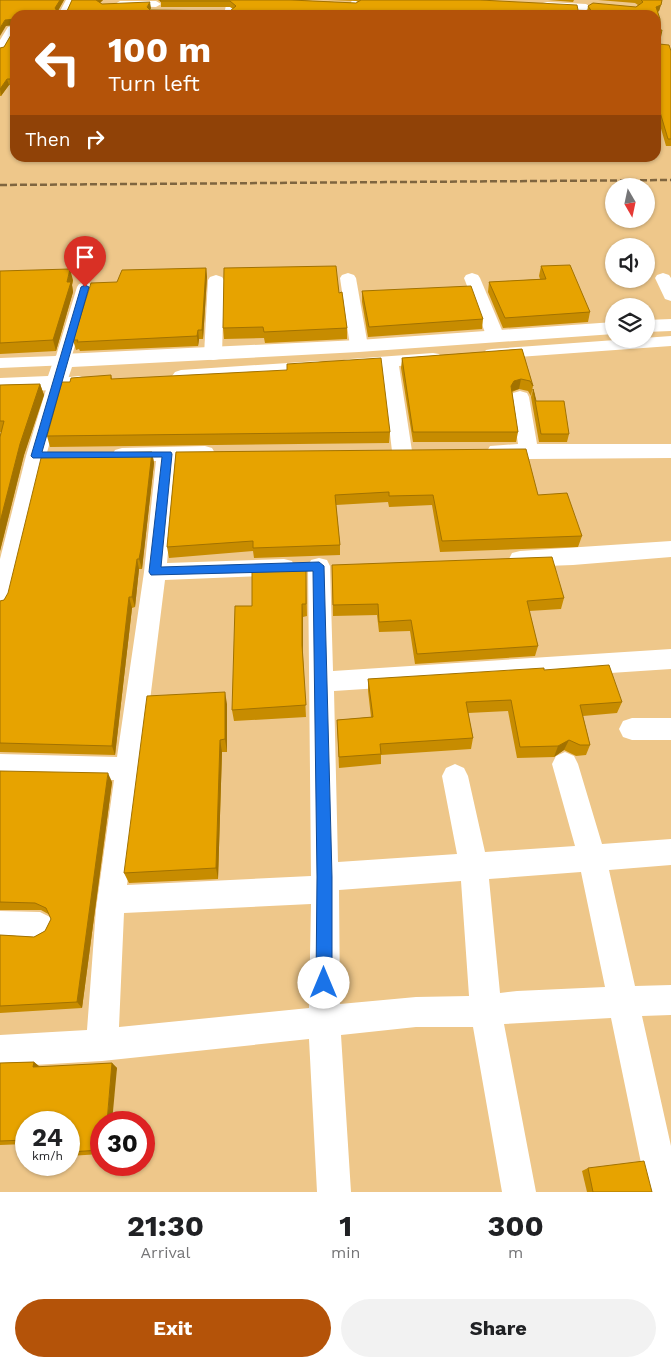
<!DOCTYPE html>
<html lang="en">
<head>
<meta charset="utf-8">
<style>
	body { margin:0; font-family:"Work Sans",sans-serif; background:#f2f2f2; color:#202124; height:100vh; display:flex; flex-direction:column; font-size:19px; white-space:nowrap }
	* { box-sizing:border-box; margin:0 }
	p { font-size:16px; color:#757577 }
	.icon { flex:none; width:28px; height:28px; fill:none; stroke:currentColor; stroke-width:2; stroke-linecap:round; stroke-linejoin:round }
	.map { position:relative; height:1192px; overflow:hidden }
	.side { display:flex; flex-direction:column; background:#fff; flex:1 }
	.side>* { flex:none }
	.hud { position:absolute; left:10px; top:10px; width:651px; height:152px; border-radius:15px; box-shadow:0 1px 4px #0004; background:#b45309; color:#fff; overflow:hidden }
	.needle { width:32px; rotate:171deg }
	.fabs { position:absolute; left:605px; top:178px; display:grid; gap:10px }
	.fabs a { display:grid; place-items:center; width:50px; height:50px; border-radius:50%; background:#fff; box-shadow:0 1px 4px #0004; font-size:25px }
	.speed { position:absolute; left:15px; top:1111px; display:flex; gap:10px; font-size:25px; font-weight:700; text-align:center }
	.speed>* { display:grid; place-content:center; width:65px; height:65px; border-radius:50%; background:#fff; box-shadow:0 1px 4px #0004; line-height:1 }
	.speed small { font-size:12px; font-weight:400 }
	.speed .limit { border:8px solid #d22; background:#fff; color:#111 }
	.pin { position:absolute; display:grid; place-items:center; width:42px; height:42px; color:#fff; margin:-51px -21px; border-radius:50% 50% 50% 0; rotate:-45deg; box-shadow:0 0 5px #0007 }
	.pin .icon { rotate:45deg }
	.me { position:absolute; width:55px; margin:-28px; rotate:0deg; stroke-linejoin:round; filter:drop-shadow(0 0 4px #0008) }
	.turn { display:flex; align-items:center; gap:18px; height:105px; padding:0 15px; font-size:22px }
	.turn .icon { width:65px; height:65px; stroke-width:2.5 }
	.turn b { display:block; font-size:35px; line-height:42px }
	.then { display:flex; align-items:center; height:48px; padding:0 15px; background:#0003; gap:10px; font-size:19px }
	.eta { display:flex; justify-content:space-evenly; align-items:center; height:85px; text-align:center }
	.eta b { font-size:30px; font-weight:700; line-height:35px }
	.action { display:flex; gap:10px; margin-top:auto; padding:10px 15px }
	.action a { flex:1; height:58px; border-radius:30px; background:#b45309; color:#fff; font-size:20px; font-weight:700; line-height:58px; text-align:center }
	.action a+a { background:#f2f2f2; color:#202124 }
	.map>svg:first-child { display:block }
</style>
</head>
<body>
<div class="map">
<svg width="671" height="1192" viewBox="0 0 671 1192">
	<rect width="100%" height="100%" fill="#eec78a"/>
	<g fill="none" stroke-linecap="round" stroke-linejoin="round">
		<g fill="#fff" fill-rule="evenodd">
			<path d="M66,0H76L68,15H58Z"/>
			<path d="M227,0H237L234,15H224Z"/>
			<path d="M352,0H362L356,15H346Z"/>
			<path d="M120,1H156L161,4L156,7L116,6L115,4Z"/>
			<path d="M547,2L586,4L591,7L586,10L543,7L542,5L543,3Z"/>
			<path d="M12,26H15V33L4,52L0,53V40L8,27Z"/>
			<path d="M348,273L354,275L356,278L368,346L365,350L359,351L353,350L350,346L340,278L342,275Z"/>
			<path d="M472,273L478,275L480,278L504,335L501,339L495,340L489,339L486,335L464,278L466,275Z"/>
			<path d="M663,273L669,275L671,278V301L665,299L655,278L657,275Z"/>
			<path d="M216,275L222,277L224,280L222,355L219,359L213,360L207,359L204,355L208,280L210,277Z"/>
			<path d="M85,282L91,284L93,287L69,365L0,368V358L56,356L77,287L79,284Z"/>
			<path d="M671,336V346L492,359L486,358L483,354L486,350L492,349Z"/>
			<path d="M433,353L439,354L442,358L439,362L399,366L412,451L409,456L402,458L395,456L392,451L382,367L350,369L344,368L341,364L344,360L350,359Z"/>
			<path d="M318,361L324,362L327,366L324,370L181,382L175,380L172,376L175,372L181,370Z"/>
			<path d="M79,376L85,378L88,382L85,386L65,388L46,456L11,603L8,609L0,612V559L26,456L48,383L51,379Z"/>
			<path d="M520,391L527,393L529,397L537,444H671V458L529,459L490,456L487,451L490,446L518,444L511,397L513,393Z"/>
			<path d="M205,446L212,448L215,453L212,458L176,460L167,563L284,559L292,561L295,567L292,573L284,575L165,580L127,885L311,876L308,566L311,560L319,558L327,560L330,566L333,671L671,649V669L334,691L338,862L457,854L442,776L446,768L455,764L464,768L468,776L485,852L575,846L552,764L556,756L565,752L574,756L578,764L602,844L671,839V865L609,870L635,986L671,985V1015L642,1016L671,1146V1192H647L611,1018L504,1024L536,1192H502L473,1027H416L341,1035L351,1192H317L309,1039L102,1061L0,1067V1035L87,1030L96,909L114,780L0,778V754L117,757L144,572L156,461L122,462L115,460L112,455L115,450L122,448ZM581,872L605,987L517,991L500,993L489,879ZM461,881L469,996L416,997L340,1004L339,890ZM311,904L309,1008L119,1027L124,913Z"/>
			<path d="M671,541V557L573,565L520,567L512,565L509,559L512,553L520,551Z"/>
			<path d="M632,718H671V740H632L623,737L619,729L623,721Z"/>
			<path d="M0,911L40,912L50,917L55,927L50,937L40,942L0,941Z"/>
		</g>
		<g fill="#fff" fill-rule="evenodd">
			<path d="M671,319V331L646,332V320Z"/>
			<path d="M614,322V334L359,352L72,367L65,388L57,390L0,392V378L48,376L55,356L63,354L359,340Z"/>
		</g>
		<path stroke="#7f653f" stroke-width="2.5" stroke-dasharray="7 3" stroke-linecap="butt" d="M0,185L671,180"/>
	</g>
	<g fill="#c78c00">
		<path d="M0,0H64L58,11H67L72,0H112H103L100,3L102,4L151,8L150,10L230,11L233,9L230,7H161V2L158,0H291L356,3L358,2L356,1L328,0H480L579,15H15L6,26Z"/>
		<path d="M548,0H574L573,2Z"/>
		<path d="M598,0H662L659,11L658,12L659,44L671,51V146H666L656,111V15H589L587,12L588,6L636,7L638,5L635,3Z"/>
		<path d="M15,28V86L9,85L1,96H0V48L4,47Z"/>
		<path d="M541,266L590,312L588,322L503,328L488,292L489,282L540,279L539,276Z"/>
		<path d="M206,268L207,277L203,339H199L198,346L80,351L79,349L76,350L73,340L117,282Z"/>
		<path d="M0,271L73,280L72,285L73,292L56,351L0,354Z"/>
		<path d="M362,291L483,319L482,329L368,337L362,302Z"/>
		<path d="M339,293L347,328V339L265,343L264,338L224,339L223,328Z"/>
		<path d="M522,349L533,386L531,396L528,391L519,389L512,392L518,432L516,442H413L401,368L402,358Z"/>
		<path d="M111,375L112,379L390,432L389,443L50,447L47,436Z"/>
		<path d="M40,384L44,395L24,455L0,551V437L1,432H0V385Z"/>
		<path d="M533,389L536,401L569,434L567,442H539L531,397Z"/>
		<path d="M152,452L154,463L143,559L142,569H139L135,607L132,608L115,755L0,752V601L4,600Z"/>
		<path d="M176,452L538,495L582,536L578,547L440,552L432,505L389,507L388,502L336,505L340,545V555L254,558L253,551L169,558L167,547Z"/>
		<path d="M306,564L307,616L303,617V656L306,717L234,721L232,710L252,606Z"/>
		<path d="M332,565L564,598L561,609L529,611L538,646L535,656L415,664L410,631L379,632L377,615L333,616Z"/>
		<path d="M544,670L622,702L617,713L583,716L590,745L586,755L576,756L564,750L554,757L517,758L508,711L468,713L473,738L471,749L381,755V764L339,768L337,720L371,717L368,691V679Z"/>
		<path d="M227,704V752H222L218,879L129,883L124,873Z"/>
		<path d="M0,771L112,782L82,1008L0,1013V935L34,937L45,931L51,919L50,915L41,910H0Z"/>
		<path d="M34,1062L40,1067L112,1063L117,1068L101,1122V1154L69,1156V1122H26V1144L0,1145V1063Z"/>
		<path d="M588,1168L652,1192H587L582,1171Z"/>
	</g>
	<g fill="#a27200">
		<path d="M60,0H64L56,14L55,8Z"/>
		<path d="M95,0H103L96,6Z"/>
		<path d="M150,2L151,8L148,13L147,7Z"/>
		<path d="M661,5L659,11L654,13L656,7Z"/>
		<path d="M15,19V25L6,26L0,36V28L5,20Z"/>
		<path d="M7,79L9,85L1,96L0,89Z"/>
		<path d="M206,268L207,277L203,339L202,330Z"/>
		<path d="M70,269L73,280L72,285L73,292L56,351L53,340Z"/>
		<path d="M198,330L199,339L198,346L197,336Z"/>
		<path d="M521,379L519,389L512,391L509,396L511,386L514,381Z"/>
		<path d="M40,384L44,395L24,455L0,551V522L20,444Z"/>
		<path d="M152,452L154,463L142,569L139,559Z"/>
		<path d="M137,559L139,569L135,607L132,597Z"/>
		<path d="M129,597L132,608L115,755L112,746Z"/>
		<path d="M302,604L303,617V657L302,645Z"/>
		<path d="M225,692L227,704V752L225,739Z"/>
		<path d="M220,740L222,752L218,879L216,868Z"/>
		<path d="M569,740L564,750L554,757L558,746Z"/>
		<path d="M108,773L112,782L82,1008L77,1002Z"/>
		<path d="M34,1062L40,1067H33Z"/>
		<path d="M112,1063L117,1068L112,1122H107Z"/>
	</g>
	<g fill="#e7a300" stroke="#a27200">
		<path d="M0,0H60L55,8L57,11H67L72,0H96L102,4L150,2L147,7L150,10L230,11L236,6L230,1H160L161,0H291L356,3L361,0H480L577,5L579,15H15V23V19L5,20L0,28Z"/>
		<path d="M641,0H662L661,5L656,7L660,19V30H662L659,44L669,45L671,51V139H668L657,102H656V15H594L588,6L593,3L636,7L643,2Z"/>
		<path d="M15,28V79H7L0,89V48L4,47Z"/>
		<path d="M570,265L590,312L505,318L489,282L546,279L541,266Z"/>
		<path d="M336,266L339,293L342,292L347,328L264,332L263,327L223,328L224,268Z"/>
		<path d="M206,268L202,330H198L197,336L77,342L78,340H73L91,283L117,282L122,270Z"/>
		<path d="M70,269L67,282H71L53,340L0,343V271Z"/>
		<path d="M471,286L483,319L369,327L362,291Z"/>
		<path d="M522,349L533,386L530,381L521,379L514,381L511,386L518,432H413L402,358Z"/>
		<path d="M381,358L390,432L47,436L62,382H70L71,378L111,375V379L287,370V364Z"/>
		<path d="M40,384L20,444L0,522V437L4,421H0V385Z"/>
		<path d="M533,389L536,401H564L569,434H541Z"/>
		<path d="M526,449L538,495L567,493L582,536L442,541L433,495L389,496V492L335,495L340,545L253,548V541L167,547L176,452Z"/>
		<path d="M152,452L141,549L139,559H137L132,597H129L112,746L0,743V601L4,600L8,593L42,454Z"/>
		<path d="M552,557L564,598L527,601L538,646L417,654L411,620L379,622L378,604L333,605L332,565Z"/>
		<path d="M306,564V604H302V645L306,705L232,710L235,606H252V566Z"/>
		<path d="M609,665L622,702L580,705L590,745H580L569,740L558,746L520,747L511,700L466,702L473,738L380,744L381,754L339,757L337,720L373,717L368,679L544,668V670Z"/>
		<path d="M225,692V739L220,740L216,868L124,873L147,696Z"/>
		<path d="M0,771L108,773L77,1002L0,1006V935L34,937L45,931L51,919L46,908L35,903L0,902Z"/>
		<path d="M34,1062L33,1067L112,1063L107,1122H101V1150L69,1152V1122H26V1140L0,1141V1063Z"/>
		<path d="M644,1161L652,1192H593L588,1168Z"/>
	</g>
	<path fill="#1a73e8" stroke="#114b97" d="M85,285L89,287L42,452H171L172,454L161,567L319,562L324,566L332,877V983L330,989L324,991L319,989L316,983L317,877L313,571L151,575L149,572L162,457L33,458L31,456L81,287Z"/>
</svg>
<div class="fabs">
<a><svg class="needle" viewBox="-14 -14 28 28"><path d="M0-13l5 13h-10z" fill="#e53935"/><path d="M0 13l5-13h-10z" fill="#757577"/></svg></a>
<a><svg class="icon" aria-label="sound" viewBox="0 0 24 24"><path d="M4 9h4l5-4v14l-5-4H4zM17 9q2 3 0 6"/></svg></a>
<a><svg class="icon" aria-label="layers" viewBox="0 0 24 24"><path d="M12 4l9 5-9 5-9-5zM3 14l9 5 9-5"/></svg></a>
</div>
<div class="speed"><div>24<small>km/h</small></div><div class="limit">30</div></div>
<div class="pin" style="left:85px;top:287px;background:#d93025"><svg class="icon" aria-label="arrive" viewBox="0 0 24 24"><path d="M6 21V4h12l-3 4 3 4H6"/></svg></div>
<svg class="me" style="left:324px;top:983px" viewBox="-20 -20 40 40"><circle r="19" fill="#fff"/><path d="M0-13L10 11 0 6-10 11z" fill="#1a73e8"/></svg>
<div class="hud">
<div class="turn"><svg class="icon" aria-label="left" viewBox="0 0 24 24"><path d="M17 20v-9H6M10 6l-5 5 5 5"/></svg><div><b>100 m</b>Turn left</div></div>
<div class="then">Then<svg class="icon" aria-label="right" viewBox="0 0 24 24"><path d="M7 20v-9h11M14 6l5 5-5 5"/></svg></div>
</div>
</div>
<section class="side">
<div class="eta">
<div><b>21:30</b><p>Arrival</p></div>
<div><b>1</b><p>min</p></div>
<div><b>300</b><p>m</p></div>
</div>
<div class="action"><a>Exit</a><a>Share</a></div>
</section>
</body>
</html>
